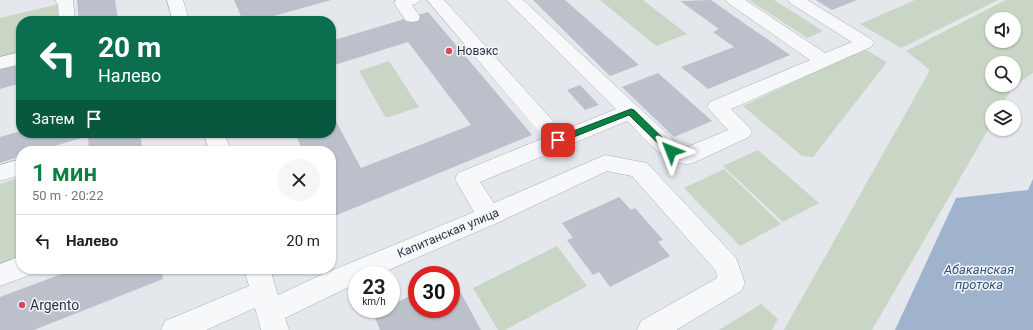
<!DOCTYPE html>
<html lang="ru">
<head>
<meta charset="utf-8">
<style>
	body { margin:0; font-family:Roboto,sans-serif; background:#f6f6f6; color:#222; height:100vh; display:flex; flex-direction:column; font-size:15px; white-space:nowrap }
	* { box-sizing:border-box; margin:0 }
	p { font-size:13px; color:#767676 }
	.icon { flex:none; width:22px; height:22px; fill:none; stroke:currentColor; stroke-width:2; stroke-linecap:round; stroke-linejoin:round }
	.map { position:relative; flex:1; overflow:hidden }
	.side { position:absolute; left:16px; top:146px; width:320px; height:128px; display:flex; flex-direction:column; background:#fff; border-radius:16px; box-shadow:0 1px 3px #0004 }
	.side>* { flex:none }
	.hud { position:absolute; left:16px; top:16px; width:320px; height:122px; border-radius:16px; box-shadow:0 1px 3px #0004; background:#0b6e4f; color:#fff; overflow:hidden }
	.tools { position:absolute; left:985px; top:12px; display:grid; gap:8px }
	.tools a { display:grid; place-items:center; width:36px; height:36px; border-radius:50%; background:#fff; box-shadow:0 1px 3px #0004; font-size:20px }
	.speed { position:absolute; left:348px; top:266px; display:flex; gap:8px; font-size:20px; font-weight:700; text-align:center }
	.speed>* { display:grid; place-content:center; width:52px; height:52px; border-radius:50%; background:#fff; box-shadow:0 1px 3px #0004; line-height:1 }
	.speed small { font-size:10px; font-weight:400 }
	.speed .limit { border:6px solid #d22; background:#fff; color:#111 }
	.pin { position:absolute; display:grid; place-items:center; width:34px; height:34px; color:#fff; margin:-17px; border-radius:8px; box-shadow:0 2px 6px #0006 }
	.me { position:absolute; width:44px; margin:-22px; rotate:315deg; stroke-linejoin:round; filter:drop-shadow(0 0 3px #0008) }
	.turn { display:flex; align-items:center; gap:14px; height:84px; padding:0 16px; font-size:18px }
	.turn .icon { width:52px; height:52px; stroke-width:2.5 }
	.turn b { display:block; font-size:28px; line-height:34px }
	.then { display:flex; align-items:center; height:38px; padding:0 16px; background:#0003; gap:8px; font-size:15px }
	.round { display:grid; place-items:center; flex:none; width:42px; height:42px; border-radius:21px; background:#f6f6f6 }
	.headline { display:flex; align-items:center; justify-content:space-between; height:68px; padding:0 16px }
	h1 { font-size:24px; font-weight:600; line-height:30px; color:#0b8043 }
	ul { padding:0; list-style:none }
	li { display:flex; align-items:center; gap:12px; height:52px; padding:0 16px; border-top:1px solid #e0e0e0 }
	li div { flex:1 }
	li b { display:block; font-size:15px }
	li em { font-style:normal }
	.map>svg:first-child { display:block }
</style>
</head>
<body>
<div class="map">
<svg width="1033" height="330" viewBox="0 0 1033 330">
	<rect width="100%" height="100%" fill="#e4e7ec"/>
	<g fill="#c9d6c5" fill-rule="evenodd">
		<path d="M600,0H643L687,34L656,46Z"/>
		<path d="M749,0H774L823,31L807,38Z"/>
		<path d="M915,0H998L901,48L860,24Z"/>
		<path d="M1006,0H1033V73L1013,87L1001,107H992V123L872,330H784L930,70L906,51ZM992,19H1014V41H992ZM992,63H1014V85H992Z"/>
		<path d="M59,4L60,21H21V53L0,59V18Z"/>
		<path d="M864,49L887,62L813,157L802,156L743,106Z"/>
		<path d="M389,61L419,107L386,118L359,71Z"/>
		<path d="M758,150L819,203L783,222L723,166Z"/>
		<path d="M724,169L781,224L740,246L684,188Z"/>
		<path d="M21,177V262L0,269V184Z"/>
		<path d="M557,246L587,286L505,330H498L473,288Z"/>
		<path d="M761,304L778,319L772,330H719Z"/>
	</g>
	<path fill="#9fb4cc" d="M1033,179V330H895L956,198L1028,190Z"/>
	<g fill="#bbc0ca">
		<path d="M77,0H115L118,21H79Z"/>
		<path d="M234,0H331L256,21H243Z"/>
		<path d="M533,0H565L639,65L610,76Z"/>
		<path d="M711,0L741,21L790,55L708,89L681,67L734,47L713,32L719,29L680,1Z"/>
		<path d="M816,0H857L832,10Z"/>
		<path d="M428,12L532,135L332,217L331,213V151H303L295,133H331V112L361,168L471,125L408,42L331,66V41Z"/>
		<path d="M21,63V83L0,89V68Z"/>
		<path d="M658,73L712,121L674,137L622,87Z"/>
		<path d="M580,85L599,105L585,110L567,90Z"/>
		<path d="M21,131V133H140L143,151H89L88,136L38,151H21V156L0,163V137Z"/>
		<path d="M619,197L631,210L635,208L663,240L658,242L670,256L610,287L599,272L593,275L567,240L573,238L562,223Z"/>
		<path d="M75,269H161L163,279L34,330H0V297Z"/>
		<path d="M451,289L455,296L461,293L481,330H380L373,313L383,309H391V305L417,293V309H451Z"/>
	</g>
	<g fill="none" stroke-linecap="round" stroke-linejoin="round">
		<defs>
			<g id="minor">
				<path d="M55,0H73L75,21H59L58,4Z"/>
				<path d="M167,0H183L189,21H173Z"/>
				<path d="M396,0H420L418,3L412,5L420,17L418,21L412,22L406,21L394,3Z"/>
				<path d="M427,0H444L562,131L616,109L506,0H523L679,145L685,148L728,130L707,107L710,102L810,60L728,3L726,0H745L825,53L852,42L790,3L788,0H807L871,39L874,43L871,47L731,109L749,127L752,132L749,137L693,163C668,170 643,136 627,121L480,182L494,203L605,155L647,163L736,258L745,283L741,291L676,330H637L641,321L717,278L716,271L632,176L607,171L497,223L377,275H357V283L285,318L289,330H261L255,308L206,330H161L165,321L249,286L244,269H270L278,295L321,275L474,212L455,179L458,173L544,138Z"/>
				<path d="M21,52V64L0,69V57Z"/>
				<path d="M204,133H224L231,151H209Z"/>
				<path d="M21,159V175L0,181V165Z"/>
				<path d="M21,256V269H33L30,275L0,286V264Z"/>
			</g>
		</defs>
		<use href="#minor" stroke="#a9aeb7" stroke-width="1"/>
		<use href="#minor" fill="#f7f8fa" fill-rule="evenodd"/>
	</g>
	<path fill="#0b8043" stroke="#07532c" d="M631,109L634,110L674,149L675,151L674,153H668L629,115L561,142L558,143L554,140L555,138Z"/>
	<g fill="#d1495b" stroke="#f4f6f9" stroke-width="1.5">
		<circle cx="449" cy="51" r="4"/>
		<circle cx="22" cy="305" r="4"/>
	</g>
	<g text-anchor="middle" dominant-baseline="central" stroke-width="3" stroke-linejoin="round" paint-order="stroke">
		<g font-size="12" fill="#2b3445" stroke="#f4f6f9" text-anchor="start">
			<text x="457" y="51">Новэкс</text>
		</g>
		<g font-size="12" fill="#2b3445" stroke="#f4f6f9">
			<text transform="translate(448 233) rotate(-23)">Капитанская улица</text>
		</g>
		<g font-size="13" font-style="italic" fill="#34527a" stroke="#f4f6f9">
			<text x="979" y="269">Абаканская<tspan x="979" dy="15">протока</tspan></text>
		</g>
		<g font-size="14" fill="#2b3445" stroke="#f4f6f9" text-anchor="start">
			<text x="30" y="305">Argento</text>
		</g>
	</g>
</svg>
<div class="tools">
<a><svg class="icon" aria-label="sound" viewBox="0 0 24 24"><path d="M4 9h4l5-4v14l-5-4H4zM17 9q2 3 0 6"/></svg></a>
<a><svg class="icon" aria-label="search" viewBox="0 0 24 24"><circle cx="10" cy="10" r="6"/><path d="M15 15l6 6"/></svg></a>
<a><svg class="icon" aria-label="layers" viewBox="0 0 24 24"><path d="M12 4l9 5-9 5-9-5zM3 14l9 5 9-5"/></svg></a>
</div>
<div class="speed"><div>23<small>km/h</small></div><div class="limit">30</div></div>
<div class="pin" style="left:558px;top:140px;background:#d93025"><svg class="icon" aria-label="arrive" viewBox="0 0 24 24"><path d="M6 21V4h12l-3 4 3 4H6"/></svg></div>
<svg class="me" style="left:671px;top:151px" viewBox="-20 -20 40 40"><path d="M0-17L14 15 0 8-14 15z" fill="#0b8043" stroke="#fff" stroke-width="4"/></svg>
<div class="hud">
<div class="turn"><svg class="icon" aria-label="left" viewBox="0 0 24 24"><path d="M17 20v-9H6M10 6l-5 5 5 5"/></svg><div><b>20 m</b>Налево</div></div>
<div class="then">Затем<svg class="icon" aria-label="arrive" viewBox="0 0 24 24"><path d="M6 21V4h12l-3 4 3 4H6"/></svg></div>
</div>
<section class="side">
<div class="headline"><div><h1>1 мин</h1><p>50 m · 20:22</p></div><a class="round"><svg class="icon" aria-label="close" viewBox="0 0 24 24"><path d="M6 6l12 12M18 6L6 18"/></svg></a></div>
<ul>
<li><svg class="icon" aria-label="left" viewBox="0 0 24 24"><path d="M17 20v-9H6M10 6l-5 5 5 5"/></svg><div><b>Налево</b></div><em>20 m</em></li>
</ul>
</section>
</div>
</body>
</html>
